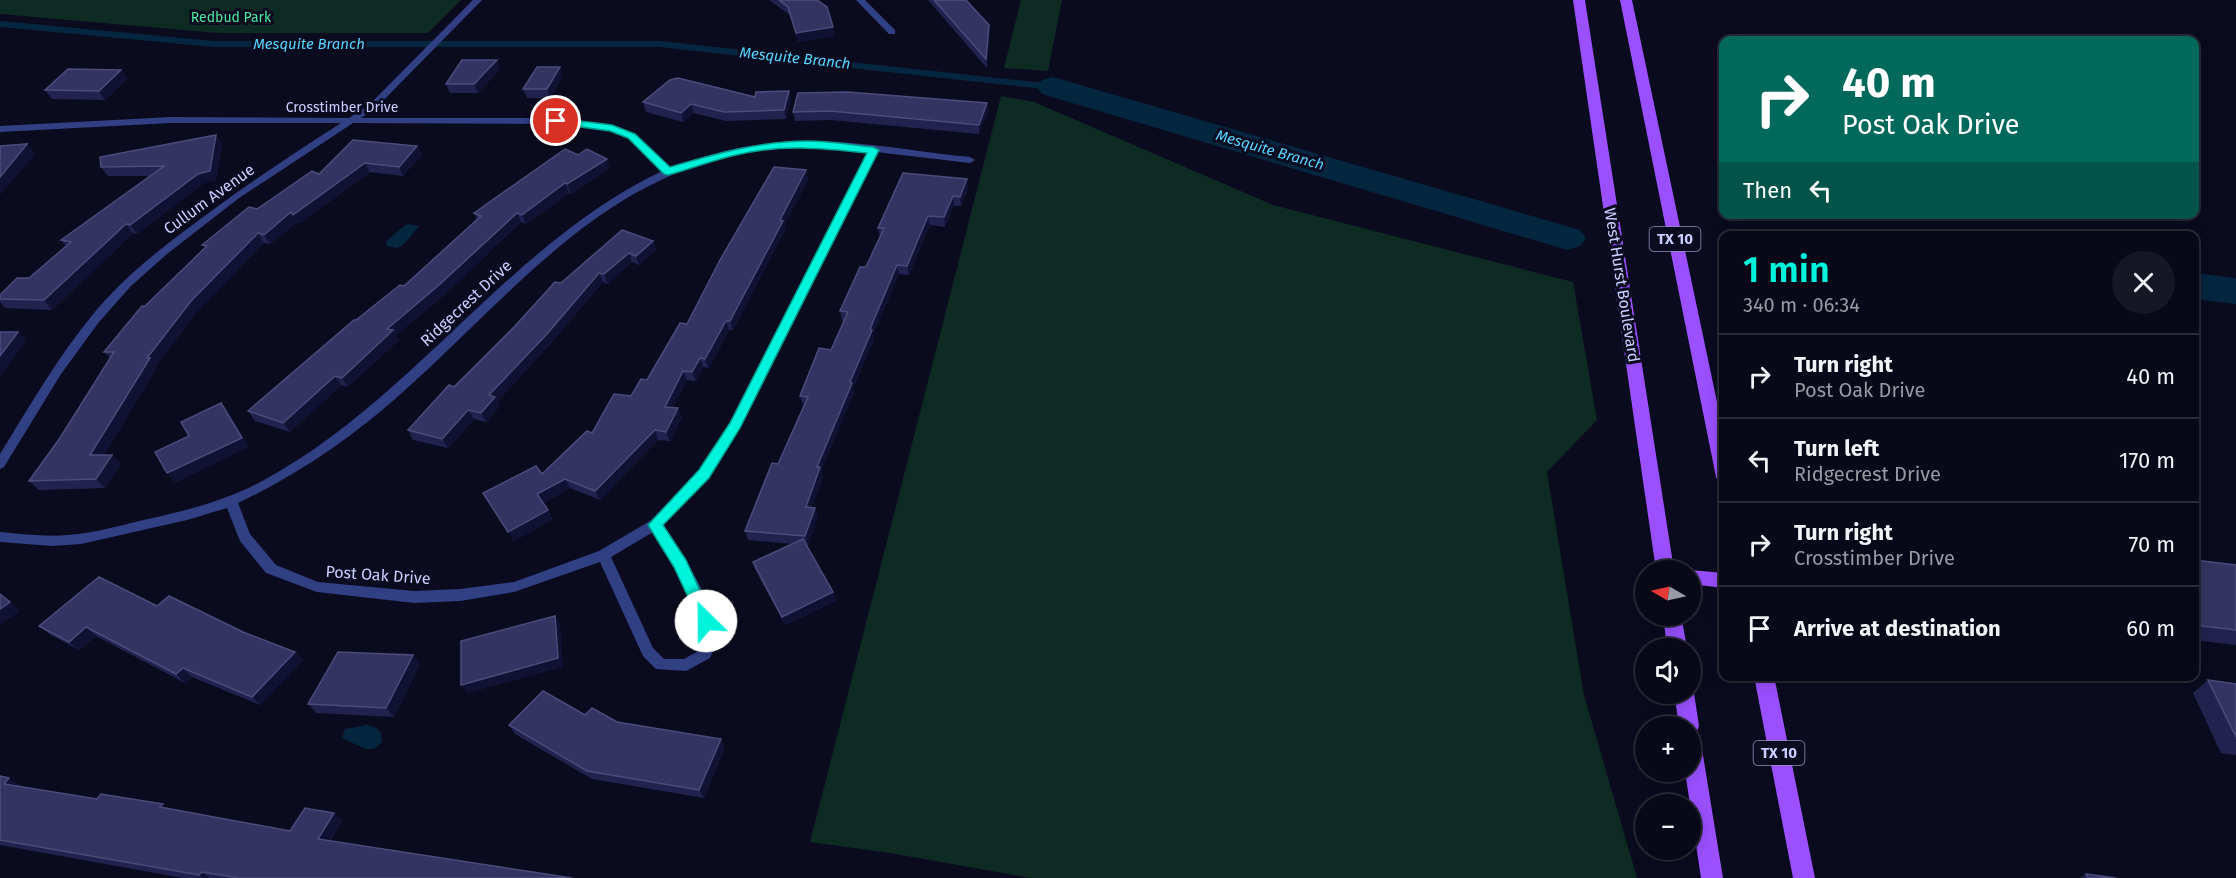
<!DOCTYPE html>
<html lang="en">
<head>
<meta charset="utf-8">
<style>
	body { margin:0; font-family:"Fira Sans",sans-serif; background:#161625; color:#f1f3f6; height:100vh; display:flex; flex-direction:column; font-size:22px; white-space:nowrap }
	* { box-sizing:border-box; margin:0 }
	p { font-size:20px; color:#989aa2 }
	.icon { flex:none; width:33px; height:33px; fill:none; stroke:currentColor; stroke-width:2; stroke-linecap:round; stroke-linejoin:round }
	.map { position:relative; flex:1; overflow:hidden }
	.side { position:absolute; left:1719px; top:231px; width:480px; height:450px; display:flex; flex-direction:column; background:#080818; border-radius:12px; box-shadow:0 3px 15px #0003,0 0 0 2px #292937 }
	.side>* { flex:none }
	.hud { position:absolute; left:1719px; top:36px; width:480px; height:183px; border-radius:12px; box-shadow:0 3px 15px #0003,0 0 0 2px #292937; background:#00695c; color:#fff; overflow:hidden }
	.needle { width:39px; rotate:279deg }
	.tools { position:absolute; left:1635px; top:560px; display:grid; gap:12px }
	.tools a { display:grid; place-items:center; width:66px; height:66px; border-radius:50%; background:#080818; box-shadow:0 3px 15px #0003,0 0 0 2px #292937; font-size:30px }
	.pin { position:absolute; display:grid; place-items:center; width:51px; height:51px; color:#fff; margin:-26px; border:3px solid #fff; border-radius:50%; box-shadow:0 2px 6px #0007 }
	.me { position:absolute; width:66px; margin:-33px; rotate:337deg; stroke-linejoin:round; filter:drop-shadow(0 0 4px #0008) }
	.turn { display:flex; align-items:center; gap:21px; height:126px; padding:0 24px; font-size:27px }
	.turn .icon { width:78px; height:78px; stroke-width:2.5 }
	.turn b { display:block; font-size:42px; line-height:51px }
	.then { display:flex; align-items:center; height:57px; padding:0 24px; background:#0003; gap:12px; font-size:22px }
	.round { display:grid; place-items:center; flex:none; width:63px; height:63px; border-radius:32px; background:#161625 }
	.headline { display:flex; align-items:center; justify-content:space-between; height:102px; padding:0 24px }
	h1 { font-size:36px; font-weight:600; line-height:45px; color:#00f4db }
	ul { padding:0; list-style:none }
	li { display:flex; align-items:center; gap:18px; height:84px; padding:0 24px; border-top:2px solid #292937 }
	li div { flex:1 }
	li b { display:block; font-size:22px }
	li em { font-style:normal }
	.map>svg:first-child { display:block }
</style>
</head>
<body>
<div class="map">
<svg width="2236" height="878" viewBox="0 0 2236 878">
	<rect width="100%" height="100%" fill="#0b0b20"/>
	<g fill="#0d2a23">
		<path d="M0,0H461L428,33H218L0,14Z"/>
		<path d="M1021,0H1062L1048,71L1004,68Z"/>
		<path d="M1001,96L1034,102L1273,205L1573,282L1597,420L1547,472L1584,695L1637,878H1030L890,853L810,842Z"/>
	</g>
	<g fill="#05263f">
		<path d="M409,224L419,226L405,243L398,248L387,246L386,242C392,237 403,225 409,224Z"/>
		<path d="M367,725C378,727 382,731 382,742L374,749H366L342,738L345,729Z"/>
	</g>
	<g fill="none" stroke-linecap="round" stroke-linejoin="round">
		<path stroke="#05263f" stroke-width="6" d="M0,24L214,44H660L1053,87"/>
		<g fill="#05263f" fill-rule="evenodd">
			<path d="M1053,77L1580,230L1586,238L1580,246L1567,250L1554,246L1042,94L1037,87L1042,80Z"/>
			<path d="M2194,273L2236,278V304L2194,299Z"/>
		</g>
		<g fill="#313f83" fill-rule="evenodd">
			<path d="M473,0H482L376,108L361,118H556L612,125L635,134L669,168C706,155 743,145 781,142C842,137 909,151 970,157L975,160L970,163L876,152L739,428L708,477L662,526C680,551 717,605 717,636C717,643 713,652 710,658L686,671L656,669L643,656L600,562L514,592L460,601L414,603L317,592L266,573L240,541L227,508L187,520L81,544L52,546L0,542V532C22,534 46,537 68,535C95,533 122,525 148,519C189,510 227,500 264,480C414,399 508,245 662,171L629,138L610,131L556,124L353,123L239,198L167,254L131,286L99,322L61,374L4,467L0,469V454C29,407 56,360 90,318C118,283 152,255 187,229C237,191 288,157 341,123H171L0,132V126L171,117L349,118L370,104ZM798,147L867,152L730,423L700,471L650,521L599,551L514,582L460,589L414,591L318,582L276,565L250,534L238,503C299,474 353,437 403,392C526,282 618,154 798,147ZM653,532C669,556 705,608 703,637C703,641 701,646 700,650L684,659H664L653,648L611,557Z"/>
			<path d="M856,0H865L895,30V34H889Z"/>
		</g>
		<g fill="#9a50ff" fill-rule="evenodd">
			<path d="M1573,0H1585L1674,570H1656Z"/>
			<path d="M1620,0H1632L1724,435V483L1718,482L1716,477Z"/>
			<path d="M1689,570H1690L1724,573V588L1690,584Z"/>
			<path d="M1663,615H1681L1687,648H1667Z"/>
			<path d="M1754,676H1774L1815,878H1793Z"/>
			<path d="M1690,687L1694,693L1699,726L1697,731L1700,737L1723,878H1701L1685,771H1690V726H1679L1674,693H1690Z"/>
		</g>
	</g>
	<g fill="#22224f">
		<path d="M769,0H817L834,36L798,42L790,15Z"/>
		<path d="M928,0H966L989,25V34L987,68Z"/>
		<path d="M500,69L478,93H450L446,84Z"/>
		<path d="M121,70L127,79L105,100L52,99L45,90Z"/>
		<path d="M563,76L550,98H527L523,89Z"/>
		<path d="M789,91L791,100L786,119L726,121L694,113L683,122L646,112L643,102L755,97Z"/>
		<path d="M987,103L988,112L979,134L831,120L795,121L793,112Z"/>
		<path d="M222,144L216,180L204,183L137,234L133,233L52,310L5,308L0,302V299L29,278L66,246L61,240L151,176H108L101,167Z"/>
		<path d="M417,146L422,155L403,176L370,172L299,224L297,222L270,244L264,243L198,310L156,366L157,367L104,455H112L121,464L105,488L39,490L29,481L60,438L110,358L104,352L145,306L205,248L202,245L257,209L319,174Z"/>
		<path d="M578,155L610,168L571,194L569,193L526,224L521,222L444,295L396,335L399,340L348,387L341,385L290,432L255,421L248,411L356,320L404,286L477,220L474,213Z"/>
		<path d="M806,170L808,180L784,225L785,230L733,330H729L709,368L703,367L696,381L687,380L673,407L682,417L670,441L658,440L600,500L570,488L543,503L553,519L514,541L483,493L542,474L592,433L631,396L647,380L687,324Z"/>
		<path d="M967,179L968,189L961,206H954L945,227L930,225L909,275L899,274L873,335L874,339L853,388L854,392L821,471L823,477L812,507L818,517L808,545H806L833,592L836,601L785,625L756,571L753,562L793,544L748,540L745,531L778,464L804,405H803L800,396L831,350L845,321H842L840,311L866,267L880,237L878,228Z"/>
		<path d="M653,241L656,250L639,265L632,262L608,284L603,282L551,343L498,401L500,406L486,422L474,419L448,448L413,440L408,430L561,283Z"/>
		<path d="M2194,560L2236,565V645L2194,640Z"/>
		<path d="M157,606L243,632L295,652L303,660L260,705L192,677L185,683L96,636L79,650L49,634L39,626Z"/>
		<path d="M420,664L394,717L316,713L308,704Z"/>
		<path d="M2208,680L2236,684V755L2221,753L2193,693Z"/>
		<path d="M617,722L725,747L704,798L592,779L515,734L509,725Z"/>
		<path d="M0,776L21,786L20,787L97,799L169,809L290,831L334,813L342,821L330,841L572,878H183L0,845Z"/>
		<path d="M2086,874L2116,878H2080Z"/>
	</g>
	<g fill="#111134">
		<path d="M989,25V34L987,68L986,59Z"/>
		<path d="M833,27L834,36L798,42L796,33Z"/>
		<path d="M497,60L500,69L478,93L474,84Z"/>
		<path d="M560,67L563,76L550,98L547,89Z"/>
		<path d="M121,70L127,79L105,100L99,91Z"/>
		<path d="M789,91L791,100L786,119L784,110Z"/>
		<path d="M987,103L988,112L979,134V125Z"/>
		<path d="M691,104L694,113L683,122L681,113Z"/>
		<path d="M216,135L222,144L216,180L204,183L137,234L130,225Z"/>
		<path d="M27,144L35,154L0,195V177Z"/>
		<path d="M417,146L422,155L403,176L399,167Z"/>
		<path d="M607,159L610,168L571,194L567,184Z"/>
		<path d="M365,163L370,172L299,224L293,215Z"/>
		<path d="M806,170L808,180L784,225L785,230L733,330L730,321L780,220Z"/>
		<path d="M967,179L968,189L961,206L960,197Z"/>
		<path d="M565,183L569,193L526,224L522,215Z"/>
		<path d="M953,196L954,206L945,227L944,217Z"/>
		<path d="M291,212L297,222L270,244L264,235Z"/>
		<path d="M517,213L521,222L444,295L396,335L399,340L348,387L342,378L387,329Z"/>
		<path d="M928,216L930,225L909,275L907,266Z"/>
		<path d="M126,224L133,233L52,310L44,300Z"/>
		<path d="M258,233L264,243L198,310L156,366L157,367L98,465L90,455L147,358L191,301Z"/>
		<path d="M653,241L656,250L639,265L636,256Z"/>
		<path d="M629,253L632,262L608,284L604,274Z"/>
		<path d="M897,265L899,274L873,335L874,339L853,388L854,392L821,471L823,477L809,516L806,507L817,467L870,329Z"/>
		<path d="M599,273L603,282L551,343L498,401L500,406L486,422L481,413L489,395Z"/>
		<path d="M726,321L729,330L709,368L705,359Z"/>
		<path d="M18,332L26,341L0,377V356Z"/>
		<path d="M700,358L703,367L696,381L692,372Z"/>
		<path d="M683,371L687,380L668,416L665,407Z"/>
		<path d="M335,376L341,385L290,432L283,423Z"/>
		<path d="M221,403L229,413L249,447L175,483L167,473Z"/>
		<path d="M678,408L682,417L670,441L666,432Z"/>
		<path d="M468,410L474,419L448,448L442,439Z"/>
		<path d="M655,430L658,440L600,500L595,491Z"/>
		<path d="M112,455L121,464L105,488L96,479Z"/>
		<path d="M565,479L570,488L542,503L537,494Z"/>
		<path d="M815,508L818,517L808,545L805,536Z"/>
		<path d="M548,510L553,519L514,541L508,532Z"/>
		<path d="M833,592L836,601L785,625L782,617Z"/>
		<path d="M10,602L20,611L0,625V609Z"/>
		<path d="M555,616L560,624L563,667L468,693L461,685Z"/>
		<path d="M86,627L96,636L79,650L69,642Z"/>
		<path d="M295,652L303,660L260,705L252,697Z"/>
		<path d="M413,655L420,664L394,717L386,708Z"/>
		<path d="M183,668L192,677L185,683L176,674Z"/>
		<path d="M721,739L725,747L704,798L699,790Z"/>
		<path d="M9,778L21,786L16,792L4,784Z"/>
		<path d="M334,813L342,821L326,846L318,839Z"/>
		<path d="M202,872L210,878H203L199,875Z"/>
	</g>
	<g fill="#343462" stroke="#4b4c7b" stroke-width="1.5">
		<path d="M779,0H817L827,7L833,27L796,33L788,7Z"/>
		<path d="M934,0H966L989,25L986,59Z"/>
		<path d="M462,60H497L474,84H446Z"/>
		<path d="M537,67H560L547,89H523Z"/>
		<path d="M68,69L121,70L99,91L45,90Z"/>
		<path d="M678,78L755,97L756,92L789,91L784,110L724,112L691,104L681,113L643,102L670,80Z"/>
		<path d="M847,92L987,103L979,125L830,111L793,112L798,93Z"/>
		<path d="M216,135L210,171L198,174L130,225L126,224L44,300L0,299V295L17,278H29L71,242L61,240L164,166L101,167L100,157Z"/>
		<path d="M353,140L417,146L399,167L365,163L293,215L291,212L264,235L258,233L191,301L147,358H150L90,455H112L96,479L29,481L60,438L114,352H104L142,306H145L207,246L202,245L249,207L257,209L312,171L319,174Z"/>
		<path d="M27,144L0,177V146Z"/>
		<path d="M565,149L578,155L587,149L607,159L567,184L565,183L522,215L517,213L439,285L387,329L393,330L342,378L335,376L283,423L248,411L354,320H356L400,285L404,286L481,216L474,213Z"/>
		<path d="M774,167L806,170L780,220L783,221L730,321H726L705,359L700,358L692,372L683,371L665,407L678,408L666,432L655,430L595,491L565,479L537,494L548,510L508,532L483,493L536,466L542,474L587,431L592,433L614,394L631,396L641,379L647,380L680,323L687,324L720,260Z"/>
		<path d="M903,173L967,179L960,197L953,196L944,217L928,216L907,266L897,265L870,329L872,330L850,382L852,383L817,467H820L806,507L815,508L805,536L745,531L772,463L778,464L808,397L800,396L819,348L831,350L848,312L840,311L860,267H866L884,228H878Z"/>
		<path d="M622,230L653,241L636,256L629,253L604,274L599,273L547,334L489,395L495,397L481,413L468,410L442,439L408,430L449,385L454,387L515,326L555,282L561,283Z"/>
		<path d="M0,332H18L0,356Z"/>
		<path d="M221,403L242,438L167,473L155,452L189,436L181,422Z"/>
		<path d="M803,539L833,592L782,617L753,562Z"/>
		<path d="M2194,560L2236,565V630L2194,625Z"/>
		<path d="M99,577L157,606L169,596L243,632L295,652L252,697L183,668L176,674L86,627L69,642L39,626Z"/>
		<path d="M0,594L10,602L0,609Z"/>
		<path d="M555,616L558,658L461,685V641Z"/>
		<path d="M338,652L413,655L386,708L308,704Z"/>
		<path d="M2208,680L2236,684V737Z"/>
		<path d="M543,691L585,715L592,708L617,722L721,739L699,790L587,771L509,725Z"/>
		<path d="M0,776L9,778L4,784L97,799L101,794L163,804L160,807L290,831L305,808L334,813L318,839L572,878H239L202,872L199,875L0,840Z"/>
		<path d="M2086,874L2116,878H2088Z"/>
	</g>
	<path fill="#00f4db" stroke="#009f8e" stroke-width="1.5" d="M556,118L612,125L635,134L670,167C716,154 760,141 808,141C829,141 852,145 873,147L879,150L740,428L709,478L663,525L686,560L714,621L712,625L706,627L701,625L674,567L648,525L699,470L730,423L867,153C822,148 780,144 736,155C713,160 691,169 668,175L664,174L628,138L610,131L552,123V119Z"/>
	<g text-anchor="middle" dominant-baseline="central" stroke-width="6" stroke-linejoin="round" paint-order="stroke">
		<g font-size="14" fill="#4be9a1" stroke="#0b0b20">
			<text x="231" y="17">Redbud Park</text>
		</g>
		<g font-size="14" fill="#c9ceff" stroke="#0b0b20">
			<text x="342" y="107">Crosstimber Drive</text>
		</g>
		<g font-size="15" font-style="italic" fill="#57d4ff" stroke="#0b0b20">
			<text x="309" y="44">Mesquite Branch</text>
			<text transform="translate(795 58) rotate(6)">Mesquite Branch</text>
			<text transform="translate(1270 150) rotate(16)">Mesquite Branch</text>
		</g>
		<g fill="#0b0b20" stroke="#9094bc" stroke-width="1.5">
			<rect x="1649.5" y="227" width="51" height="24" rx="4.5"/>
			<rect x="1753.5" y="741" width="51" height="24" rx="4.5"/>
		</g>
		<g font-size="15" font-weight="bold" fill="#c9ceff">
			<text x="1675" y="239">TX 10</text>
			<text x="1779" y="753">TX 10</text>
		</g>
		<g font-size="16" fill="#c9ceff" stroke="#0b0b20">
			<text transform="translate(209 199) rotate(-36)">Cullum Avenue</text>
			<text transform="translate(1622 285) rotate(81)">West Hurst Boulevard</text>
			<text transform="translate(466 303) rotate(-43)">Ridgecrest Drive</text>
			<text transform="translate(378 575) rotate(4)">Post Oak Drive</text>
		</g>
	</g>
</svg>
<div class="tools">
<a><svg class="needle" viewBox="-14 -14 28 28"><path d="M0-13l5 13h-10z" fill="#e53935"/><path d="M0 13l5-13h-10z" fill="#989aa2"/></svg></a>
<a><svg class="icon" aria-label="sound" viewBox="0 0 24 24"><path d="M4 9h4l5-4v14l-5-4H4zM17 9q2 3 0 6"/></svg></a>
<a>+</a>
<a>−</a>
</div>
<div class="pin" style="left:556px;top:121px;background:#d93025"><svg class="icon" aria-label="arrive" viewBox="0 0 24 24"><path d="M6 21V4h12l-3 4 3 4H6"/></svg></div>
<svg class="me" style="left:706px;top:621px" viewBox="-20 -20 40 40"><circle r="19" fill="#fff"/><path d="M0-13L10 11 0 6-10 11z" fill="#00f4db"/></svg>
<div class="hud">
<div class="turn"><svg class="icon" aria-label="right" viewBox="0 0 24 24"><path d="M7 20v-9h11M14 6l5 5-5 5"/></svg><div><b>40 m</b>Post Oak Drive</div></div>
<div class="then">Then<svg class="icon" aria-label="left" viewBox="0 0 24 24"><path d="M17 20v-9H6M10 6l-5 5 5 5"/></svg></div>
</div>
<section class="side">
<div class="headline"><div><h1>1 min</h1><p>340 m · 06:34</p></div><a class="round"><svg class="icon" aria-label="close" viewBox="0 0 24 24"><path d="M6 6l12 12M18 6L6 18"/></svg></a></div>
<ul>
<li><svg class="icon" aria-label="right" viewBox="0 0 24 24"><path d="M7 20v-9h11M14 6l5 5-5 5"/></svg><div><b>Turn right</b><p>Post Oak Drive</p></div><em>40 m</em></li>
<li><svg class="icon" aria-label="left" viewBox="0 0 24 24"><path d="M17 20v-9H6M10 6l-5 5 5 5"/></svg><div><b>Turn left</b><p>Ridgecrest Drive</p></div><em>170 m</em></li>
<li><svg class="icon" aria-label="right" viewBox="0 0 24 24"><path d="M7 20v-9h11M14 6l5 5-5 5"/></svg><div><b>Turn right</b><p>Crosstimber Drive</p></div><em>70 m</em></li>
<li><svg class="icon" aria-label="arrive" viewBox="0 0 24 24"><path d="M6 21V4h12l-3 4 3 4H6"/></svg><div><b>Arrive at destination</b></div><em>60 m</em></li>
</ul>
</section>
</div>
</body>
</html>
